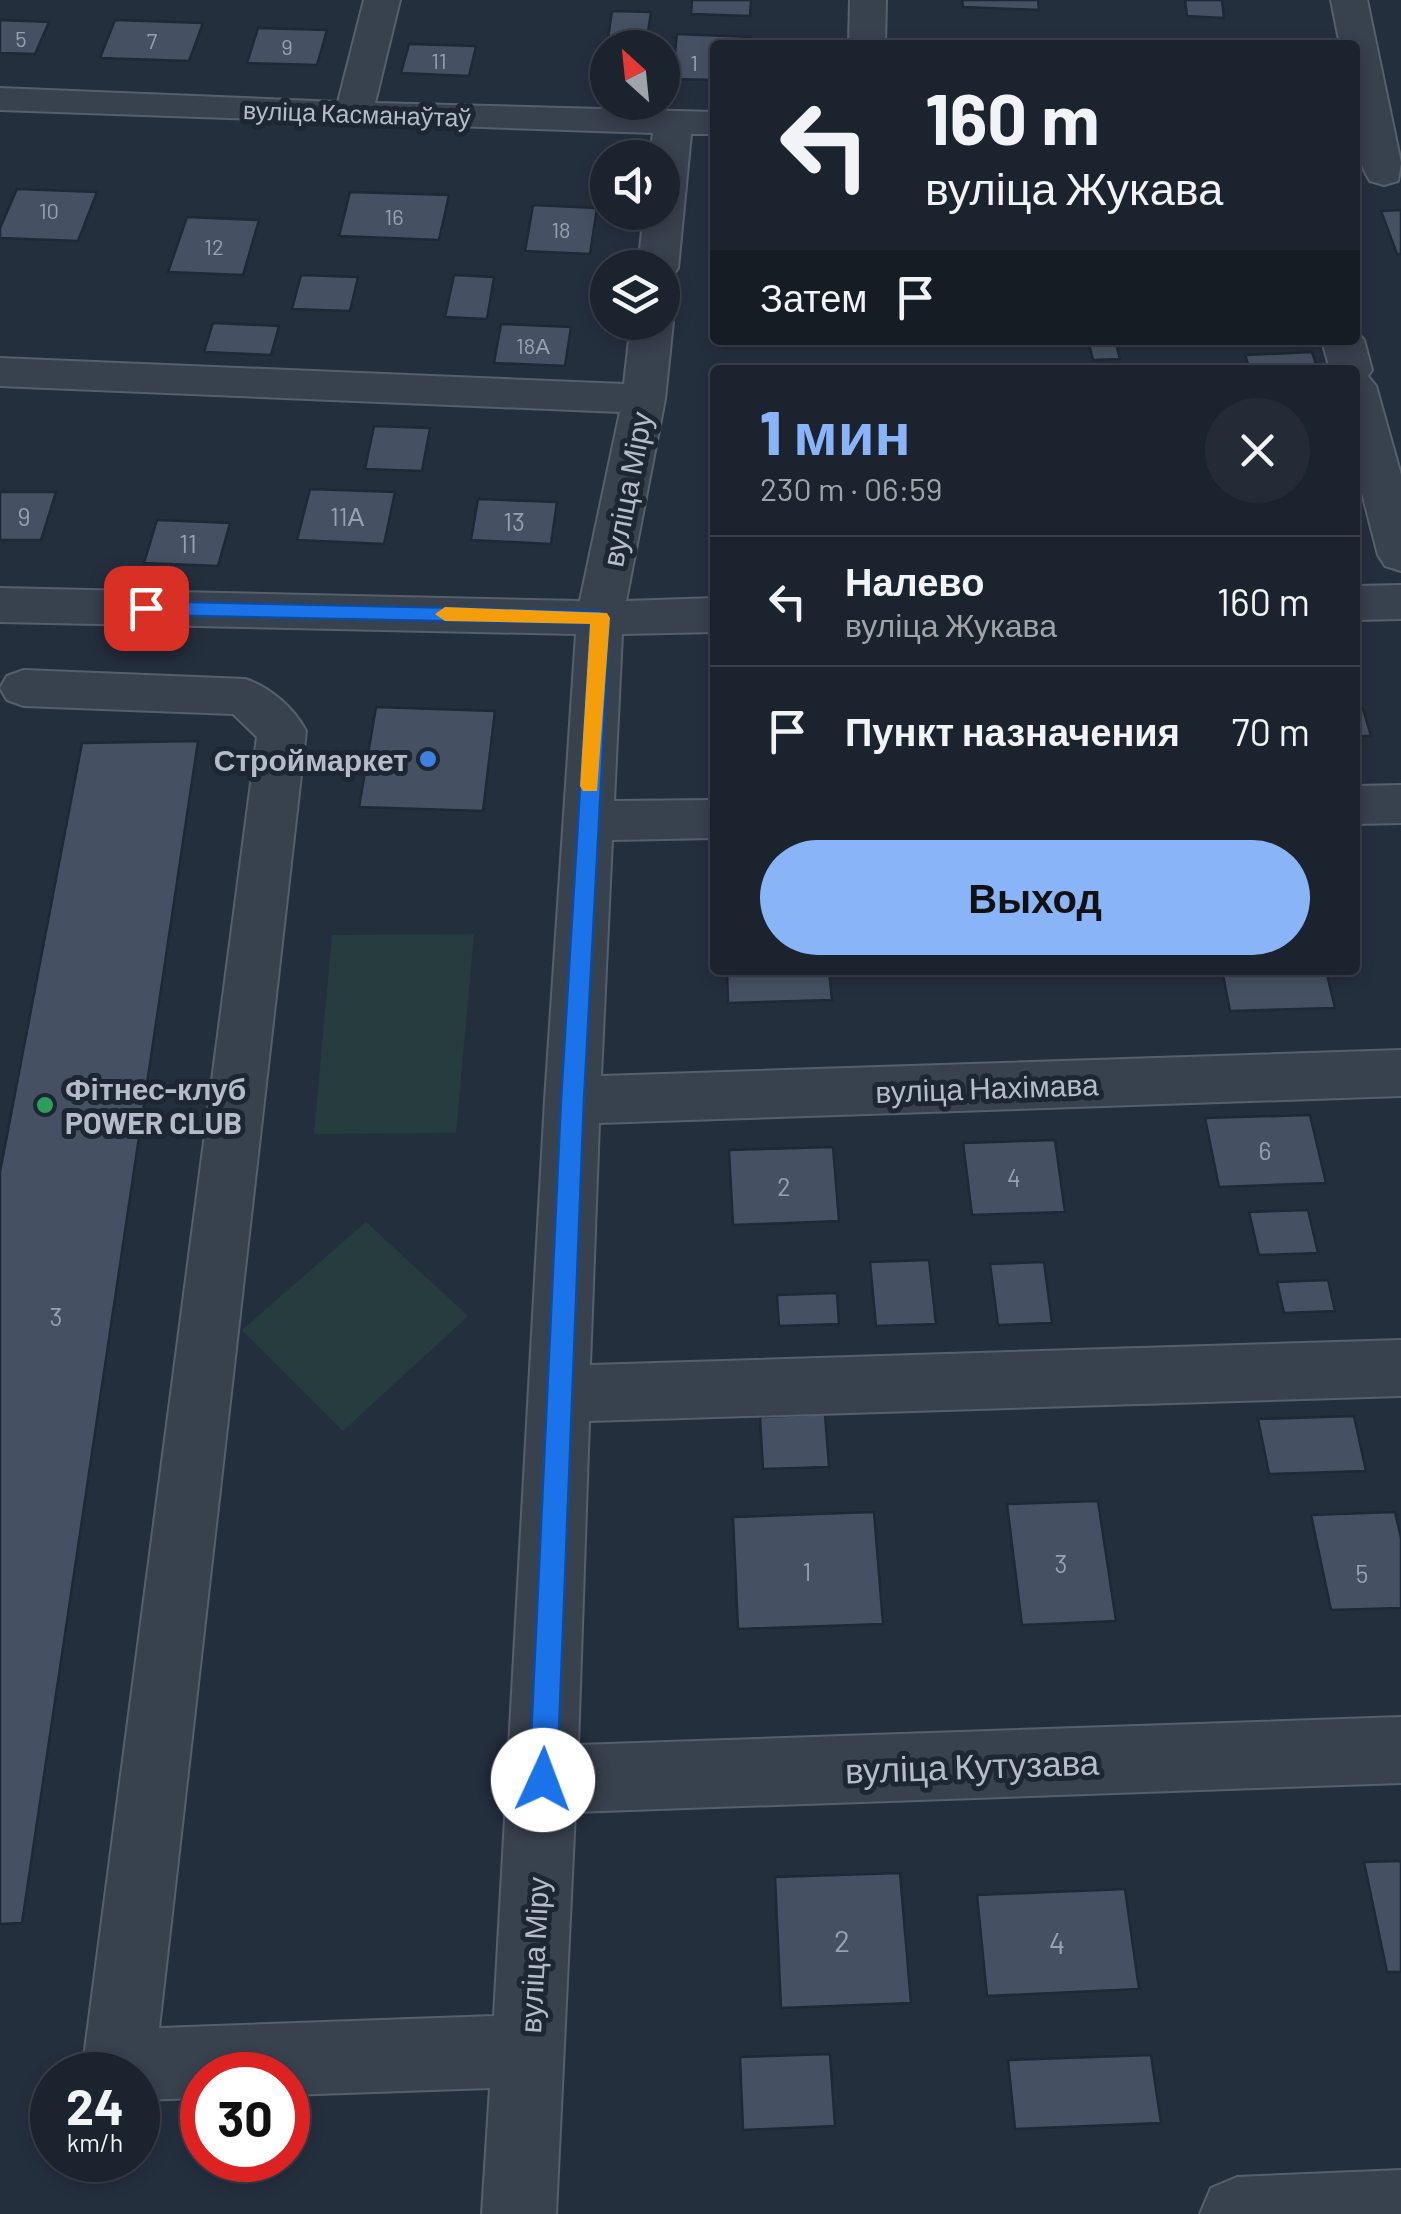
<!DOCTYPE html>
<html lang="ru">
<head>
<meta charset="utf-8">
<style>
	body { margin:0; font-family:Barlow,sans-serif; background:#242b36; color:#f1f3f6; height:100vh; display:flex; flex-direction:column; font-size:38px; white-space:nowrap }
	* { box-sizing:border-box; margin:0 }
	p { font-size:32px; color:#a0a4aa }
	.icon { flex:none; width:55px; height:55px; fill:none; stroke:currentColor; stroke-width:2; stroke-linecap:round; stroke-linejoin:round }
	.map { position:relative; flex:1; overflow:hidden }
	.drawer { position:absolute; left:710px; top:365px; width:650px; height:610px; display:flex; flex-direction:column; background:#1b232e; border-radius:10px; box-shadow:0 5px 15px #0003,0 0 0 2px #39404a }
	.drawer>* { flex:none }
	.banner { position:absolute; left:710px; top:40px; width:650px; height:305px; border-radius:10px; box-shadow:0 5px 15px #0003,0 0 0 2px #39404a; background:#1b232e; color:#f1f3f6; overflow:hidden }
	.needle { width:65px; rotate:333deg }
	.controls { position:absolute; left:590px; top:30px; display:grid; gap:20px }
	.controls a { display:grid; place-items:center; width:90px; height:90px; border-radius:50%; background:#1b232e; box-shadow:0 5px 15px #0003,0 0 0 2px #39404a; font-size:50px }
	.speed { position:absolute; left:30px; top:2052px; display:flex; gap:20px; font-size:50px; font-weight:700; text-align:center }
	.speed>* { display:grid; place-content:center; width:130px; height:130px; border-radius:50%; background:#1b232e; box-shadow:0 5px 15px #0003,0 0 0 2px #39404a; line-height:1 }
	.speed small { font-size:25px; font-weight:400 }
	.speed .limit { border:15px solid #d22; background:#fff; color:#111 }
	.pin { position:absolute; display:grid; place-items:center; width:85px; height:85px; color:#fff; margin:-42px; border-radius:20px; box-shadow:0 5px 15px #0006 }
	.me { position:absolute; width:110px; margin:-55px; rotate:2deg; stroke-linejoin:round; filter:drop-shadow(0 0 8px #0008) }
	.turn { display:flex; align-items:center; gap:35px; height:210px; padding:0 50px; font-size:45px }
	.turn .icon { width:130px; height:130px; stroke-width:2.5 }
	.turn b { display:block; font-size:70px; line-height:85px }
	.then { display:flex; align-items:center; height:95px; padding:0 50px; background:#0003; gap:20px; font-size:38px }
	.round { display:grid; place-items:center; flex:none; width:105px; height:105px; border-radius:52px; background:#242b36 }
	.overview { display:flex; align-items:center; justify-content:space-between; height:170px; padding:0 50px }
	h1 { font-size:60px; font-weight:800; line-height:75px; color:#8ab4f8 }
	.button { display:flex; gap:20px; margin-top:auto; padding:20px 50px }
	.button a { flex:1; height:115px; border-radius:60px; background:#8ab4f8; color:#111; font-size:40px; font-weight:800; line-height:115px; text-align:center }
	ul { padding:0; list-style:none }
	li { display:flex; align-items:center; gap:30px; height:130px; padding:0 50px; border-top:2px solid #39404a }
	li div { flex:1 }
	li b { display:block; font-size:38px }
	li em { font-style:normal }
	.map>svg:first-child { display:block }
</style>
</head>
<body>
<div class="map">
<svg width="1401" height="2214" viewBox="0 0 1401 2214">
	<rect width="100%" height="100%" fill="#242f3e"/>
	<g fill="#263c3f">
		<path d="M474,934L456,1133L314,1134L332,935Z"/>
		<path d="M366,1222L468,1316L343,1431L242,1330Z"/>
	</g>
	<g fill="#455162" stroke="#1f2835" stroke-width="2.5">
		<path d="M692,0H751L750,16L691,14Z"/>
		<path d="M962,0H1038L1039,10L963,7Z"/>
		<path d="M1185,0H1222L1224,18L1187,16Z"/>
		<path d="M612,11L651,12L646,46L607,45Z"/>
		<path d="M0,20L49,22L35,54L0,53Z"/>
		<path d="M115,20L203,23L189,61L100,58Z"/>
		<path d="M258,28L327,30L317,65L247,63Z"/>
		<path d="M677,34L751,37L750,45H715V80L672,79Z"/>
		<path d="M409,44L476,46L469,76L401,73Z"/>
		<path d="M17,189L97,192L78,241L0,238V228Z"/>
		<path d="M350,192L449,195L439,240L339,236Z"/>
		<path d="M533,205L597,208L590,254L525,251Z"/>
		<path d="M1401,210V254H1397L1381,211Z"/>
		<path d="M187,217L259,220L243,275L168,272Z"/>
		<path d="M301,275L358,277L350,311L292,309Z"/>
		<path d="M454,275L494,277L487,319L445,317Z"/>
		<path d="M213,323L279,326L271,355L204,352Z"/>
		<path d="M501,324L571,327L565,366L494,363Z"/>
		<path d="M783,340H861L862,343L784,345Z"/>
		<path d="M1088,340H1115L1120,359L1093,360Z"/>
		<path d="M1312,352L1318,370H1250L1245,355Z"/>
		<path d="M861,365V370H805L804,366Z"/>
		<path d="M374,426L430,428L422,471L365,469Z"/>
		<path d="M310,489L395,492L384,544L297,540Z"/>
		<path d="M0,492H56L41,540H0Z"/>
		<path d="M478,499L557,502L551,544L471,540Z"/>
		<path d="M157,520L230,523L218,566L144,563Z"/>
		<path d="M376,707L495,711L483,811L359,807Z"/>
		<path d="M1355,709H1363L1371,736H1355Z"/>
		<path d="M198,741L22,1923L0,1924V1172L82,743Z"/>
		<path d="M727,970H829L832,1000L728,1003Z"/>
		<path d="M1222,970H1326L1335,1008L1230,1011Z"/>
		<path d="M1310,1115L1326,1183L1219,1187L1205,1118Z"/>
		<path d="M1055,1140L1065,1212L972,1215L963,1143Z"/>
		<path d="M833,1147L839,1221L733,1225L729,1150Z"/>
		<path d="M1308,1210L1318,1253L1259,1255L1249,1212Z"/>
		<path d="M929,1260L936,1324L876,1326L870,1262Z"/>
		<path d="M1044,1262L1052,1323L998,1325L990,1264Z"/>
		<path d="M1328,1280L1335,1311L1284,1313L1277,1282Z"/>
		<path d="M837,1293L839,1324L779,1326L777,1295Z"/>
		<path d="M825,1414L829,1467L763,1469L760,1417Z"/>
		<path d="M1354,1416L1366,1471L1269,1474L1258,1419Z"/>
		<path d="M1098,1501L1116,1621L1022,1625L1007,1504Z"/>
		<path d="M874,1512L883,1624L738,1629L733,1517Z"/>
		<path d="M1395,1512L1401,1538V1608L1331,1610L1311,1515Z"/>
		<path d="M1401,1861V1972H1387L1364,1862Z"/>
		<path d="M900,1873L911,2003L781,2008L775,1877Z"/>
		<path d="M1125,1889L1139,1989L987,1996L977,1895Z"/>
		<path d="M830,2054L835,2126L743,2130L740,2057Z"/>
		<path d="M1151,2055L1161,2123L1015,2129L1008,2060Z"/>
	</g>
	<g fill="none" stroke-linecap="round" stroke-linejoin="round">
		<defs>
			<g id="minor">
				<path d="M364,0H400L375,103L715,112V134H691L678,268L672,277L662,279V268H638L644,212H662V158H650L653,133L0,110V88L338,102Z"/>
				<path d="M850,0H886L885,45H849Z"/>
				<path d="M1331,0H1367L1401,163L1398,181L1384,185L1370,181C1348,149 1355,83 1355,45H1340Z"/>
				<path d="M662,312L673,322L665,399L626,601L715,598V632L622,634L614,801L715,800V838L612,840L601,1076L1401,1050V1096L599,1123L590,1365L1401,1340V1396L589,1421L578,1745L1401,1717V1783L575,1812L556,2214H482L490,2088L288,2095V2075H202V2098L138,2100V2075H87L83,2065L257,737L233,714L24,706L7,700L0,688L7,676L24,670L245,679C270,687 294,708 306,731L159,2028L494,2016L545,1100L576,634L0,622V588L580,601L620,412L0,386V358L624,384L631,322H662Z"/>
				<path d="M1355,330L1364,340L1372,370L1368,376L1376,386L1401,475V571L1385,566L1378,555L1355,466V370H1330L1322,340H1355Z"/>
				<path d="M1401,585V619L1355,620V586Z"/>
				<path d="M1401,785V823L1355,824V786Z"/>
				<path d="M1401,2170V2214H1200L1211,2188L1237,2177Z"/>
			</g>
		</defs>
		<use href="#minor" stroke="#565f6c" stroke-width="4"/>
		<use href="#minor" fill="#38414e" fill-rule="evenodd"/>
	</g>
	<path fill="#1a73e8" stroke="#114b97" stroke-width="2.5" d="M146,601L600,611L610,618L584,1100L557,1780L553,1790L543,1794L533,1790L529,1780L561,1100L590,624L146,615L136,608Z"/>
	<path fill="#f59e0b" d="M445,607L607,613L610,618L597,791H583L580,786L590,624L445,621L435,614Z"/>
	<circle fill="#3f7fe0" stroke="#1d2633" stroke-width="4" cx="428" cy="759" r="10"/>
	<circle fill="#2e9e5b" stroke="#1d2633" stroke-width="4" cx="45" cy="1105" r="10"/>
	<g text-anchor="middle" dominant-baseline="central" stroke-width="10" stroke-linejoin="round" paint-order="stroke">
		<g font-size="22" fill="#98a1af">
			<text x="21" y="38">5</text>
			<text x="152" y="40">7</text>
			<text x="287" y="46">9</text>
			<text x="439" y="60">11</text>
			<text x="694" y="62">1</text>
			<text x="49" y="210">10</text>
			<text x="394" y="216">16</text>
			<text x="561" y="229">18</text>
			<text x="214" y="246">12</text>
			<text x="533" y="345">18А</text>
		</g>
		<g font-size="25" fill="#b4bcc9" stroke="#1d2633">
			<text transform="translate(357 113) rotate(2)">вуліца Касманаўтаў</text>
		</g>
		<g font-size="25" fill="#98a1af">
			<text x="24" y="516">9</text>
			<text x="347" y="516">11А</text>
			<text x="514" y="521">13</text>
			<text x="188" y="543">11</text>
			<text x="1265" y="1150">6</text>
			<text x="1014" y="1177">4</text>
			<text x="784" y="1186">2</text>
			<text x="56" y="1316">3</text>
			<text x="1061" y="1563">3</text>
			<text x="807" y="1571">1</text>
			<text x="1362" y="1573">5</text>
		</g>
		<g font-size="30" fill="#b4bcc9" stroke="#1d2633">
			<text transform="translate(626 489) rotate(-79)">вуліца Міру</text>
			<text transform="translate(987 1087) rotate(-2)">вуліца Нахімава</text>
			<text transform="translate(533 1955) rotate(-87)">вуліца Міру</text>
		</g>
		<g font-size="30" font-weight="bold" fill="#b4bcc9" stroke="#1d2633" text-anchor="end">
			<text x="408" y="759">Строймаркет</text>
			<text x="65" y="1088" text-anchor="start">Фітнес-клуб<tspan x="65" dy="34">POWER CLUB</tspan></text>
		</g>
		<g font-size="30" fill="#98a1af">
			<text x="842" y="1940">2</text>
			<text x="1057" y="1942">4</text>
		</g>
		<g font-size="35" fill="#b4bcc9" stroke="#1d2633">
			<text transform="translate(972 1765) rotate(-2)">вуліца Кутузава</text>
		</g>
	</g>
</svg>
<div class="controls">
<a><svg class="needle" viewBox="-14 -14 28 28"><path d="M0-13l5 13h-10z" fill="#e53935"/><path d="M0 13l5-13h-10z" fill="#a0a4aa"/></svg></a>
<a><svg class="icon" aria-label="sound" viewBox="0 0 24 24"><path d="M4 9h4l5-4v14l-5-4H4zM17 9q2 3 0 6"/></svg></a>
<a><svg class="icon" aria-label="layers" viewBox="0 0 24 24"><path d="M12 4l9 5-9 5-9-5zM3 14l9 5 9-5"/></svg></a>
</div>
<div class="speed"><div>24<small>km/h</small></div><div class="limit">30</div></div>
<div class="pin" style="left:146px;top:608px;background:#d93025"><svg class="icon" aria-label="arrive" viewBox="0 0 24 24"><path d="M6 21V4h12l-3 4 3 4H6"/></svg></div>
<svg class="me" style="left:543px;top:1780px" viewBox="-20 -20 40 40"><circle r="19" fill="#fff"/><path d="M0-13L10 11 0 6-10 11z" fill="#1a73e8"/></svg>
<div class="banner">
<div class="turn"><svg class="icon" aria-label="left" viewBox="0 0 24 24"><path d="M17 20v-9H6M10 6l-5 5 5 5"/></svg><div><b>160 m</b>вуліца Жукава</div></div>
<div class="then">Затем<svg class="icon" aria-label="arrive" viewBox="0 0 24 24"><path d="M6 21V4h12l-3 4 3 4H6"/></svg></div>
</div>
<section class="drawer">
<div class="overview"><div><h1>1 мин</h1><p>230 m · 06:59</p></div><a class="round"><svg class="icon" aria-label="close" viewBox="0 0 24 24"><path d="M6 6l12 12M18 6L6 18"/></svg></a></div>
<ul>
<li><svg class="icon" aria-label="left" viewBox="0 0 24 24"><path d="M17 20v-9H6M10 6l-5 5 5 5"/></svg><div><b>Налево</b><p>вуліца Жукава</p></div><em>160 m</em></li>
<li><svg class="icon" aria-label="arrive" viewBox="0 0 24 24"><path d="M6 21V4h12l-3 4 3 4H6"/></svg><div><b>Пункт назначения</b></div><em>70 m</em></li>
</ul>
<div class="button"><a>Выход</a></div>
</section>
</div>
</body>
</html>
